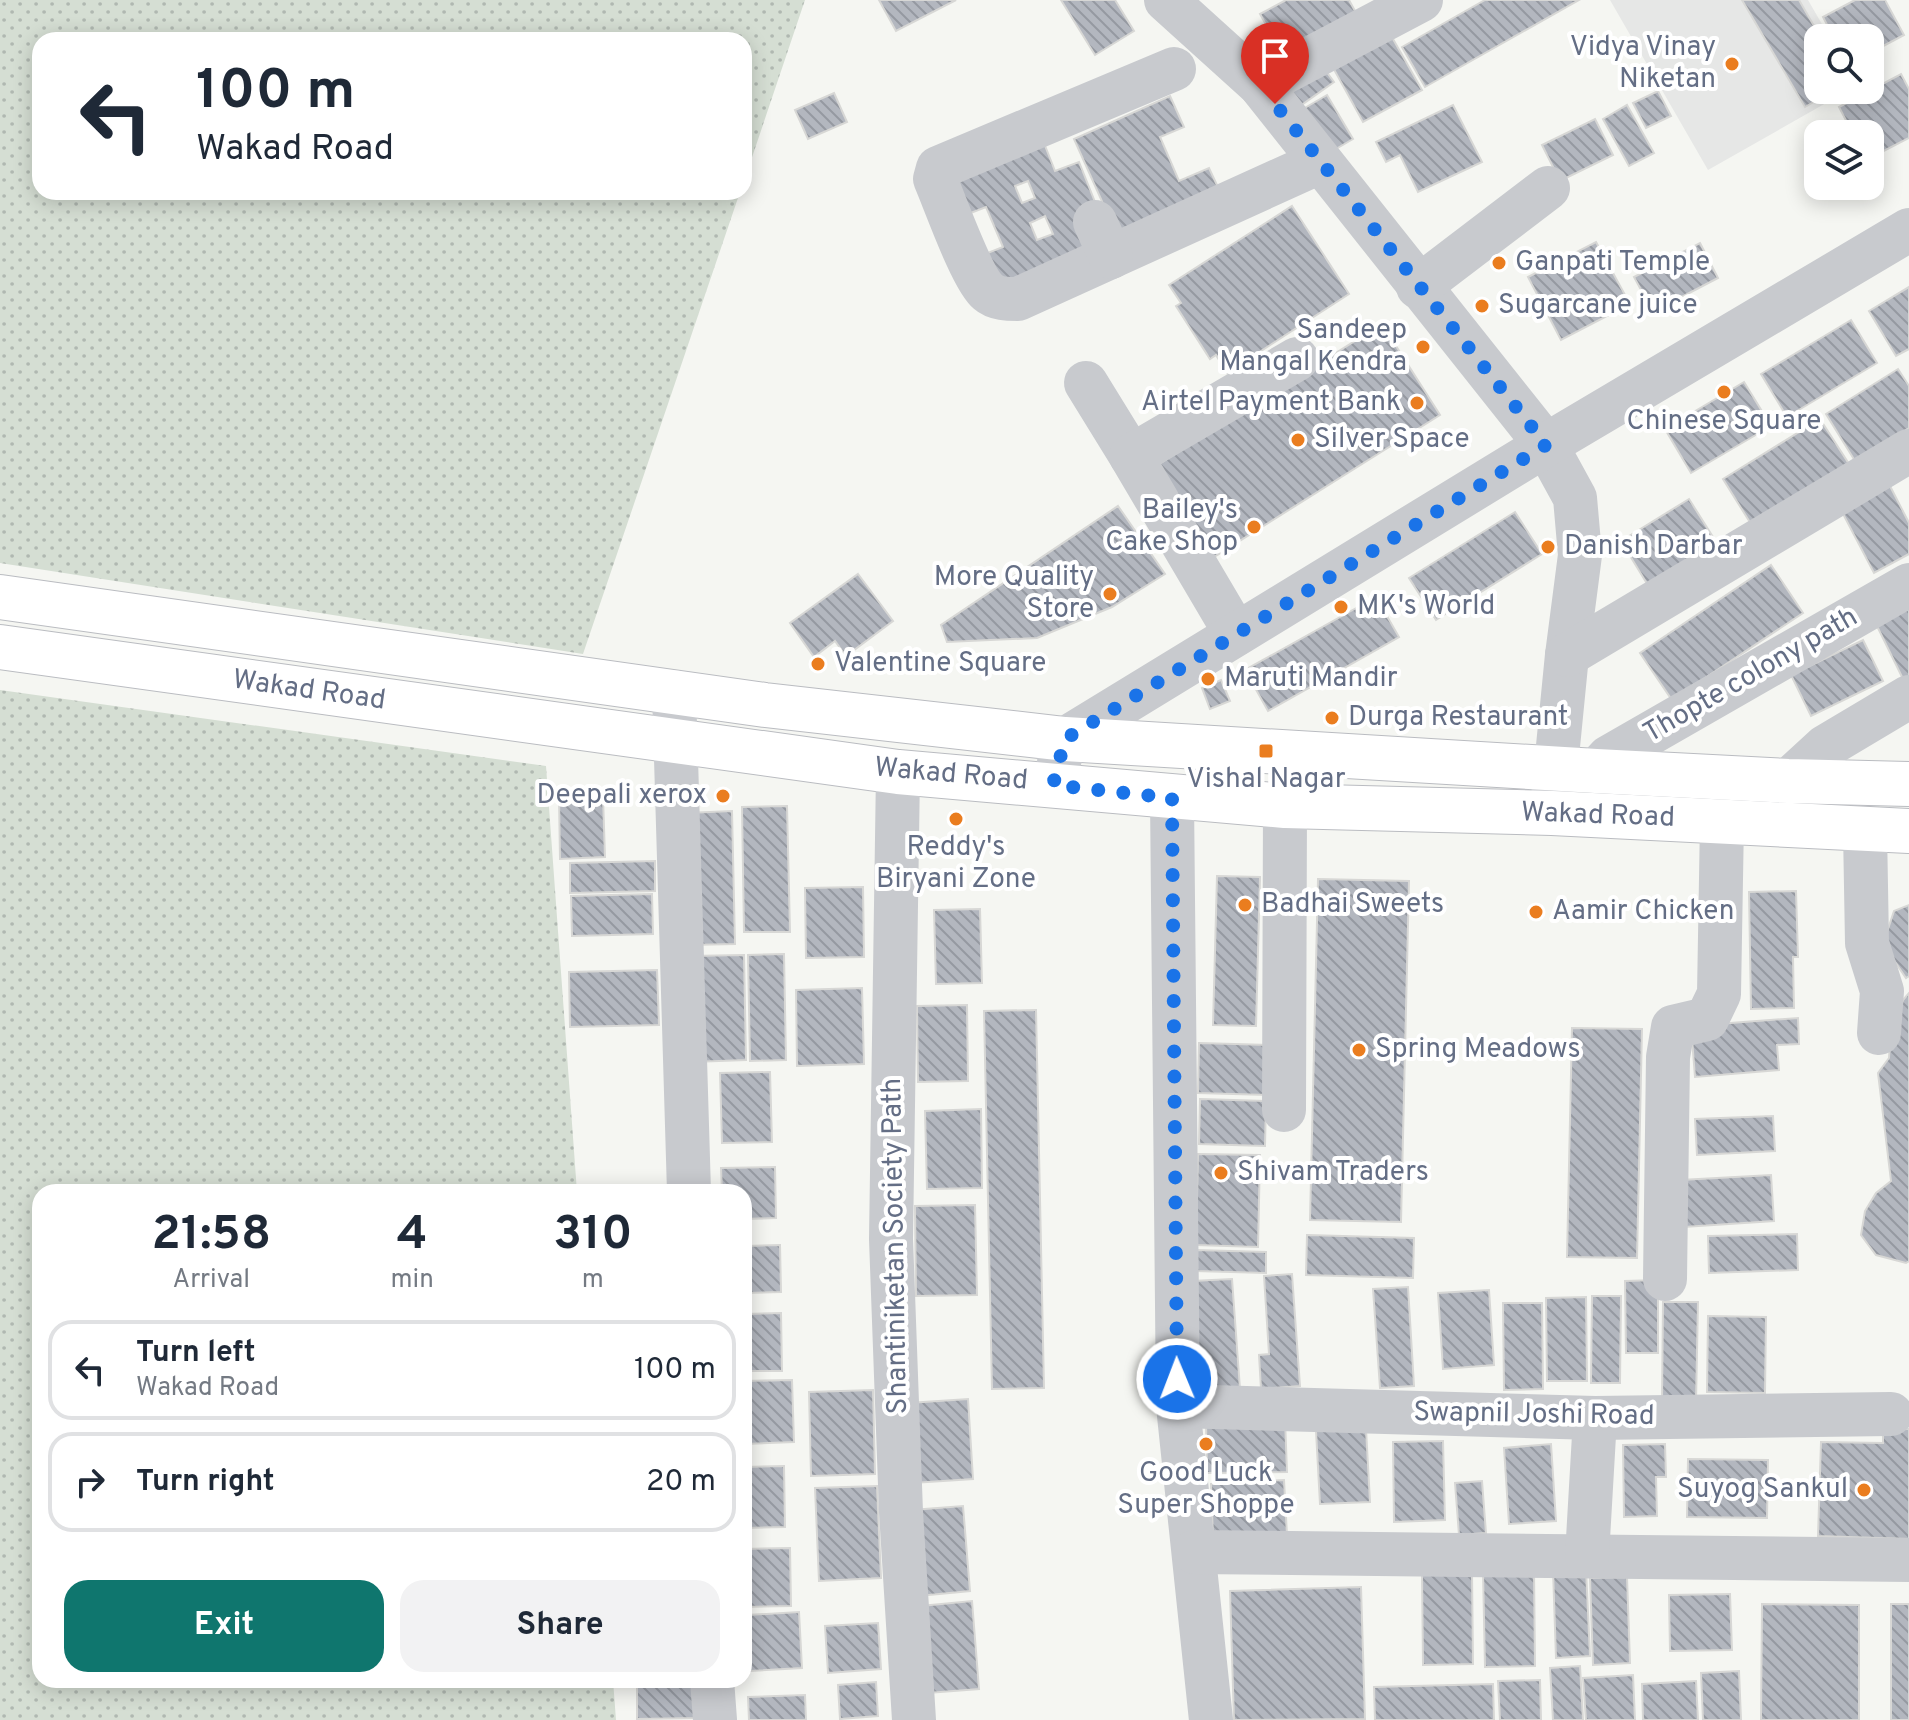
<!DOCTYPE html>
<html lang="en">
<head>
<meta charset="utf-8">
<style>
	body { margin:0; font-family:Overpass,sans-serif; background:#f2f2f3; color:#1f2937; height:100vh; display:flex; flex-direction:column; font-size:30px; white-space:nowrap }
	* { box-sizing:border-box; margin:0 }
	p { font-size:26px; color:#747a83 }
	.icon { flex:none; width:44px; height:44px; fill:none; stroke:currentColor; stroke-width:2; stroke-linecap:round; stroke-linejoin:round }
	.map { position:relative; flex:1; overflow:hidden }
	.details { position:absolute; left:32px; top:1184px; width:720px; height:504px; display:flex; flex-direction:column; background:#fff; border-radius:24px; box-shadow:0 4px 20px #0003 }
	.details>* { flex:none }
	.top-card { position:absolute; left:32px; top:32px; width:720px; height:168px; border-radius:24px; box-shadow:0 4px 20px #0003; background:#fff; color:#1f2937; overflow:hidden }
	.fabs { position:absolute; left:1804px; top:24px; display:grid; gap:16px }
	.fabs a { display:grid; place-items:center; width:80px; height:80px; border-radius:16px; background:#fff; box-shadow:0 4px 20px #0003; font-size:40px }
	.pin { position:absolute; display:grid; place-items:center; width:68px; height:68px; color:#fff; margin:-82px -34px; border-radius:50% 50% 50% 0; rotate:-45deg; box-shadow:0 0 8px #0007 }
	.pin .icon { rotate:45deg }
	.me { position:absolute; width:88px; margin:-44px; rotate:359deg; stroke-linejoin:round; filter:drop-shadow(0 0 6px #0008) }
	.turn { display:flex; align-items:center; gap:28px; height:168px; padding:0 32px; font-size:36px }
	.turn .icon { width:104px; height:104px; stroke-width:2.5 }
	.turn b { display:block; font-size:56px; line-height:68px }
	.eta { display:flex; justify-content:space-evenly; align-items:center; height:136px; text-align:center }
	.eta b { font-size:48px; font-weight:700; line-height:56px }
	.primary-button { display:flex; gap:16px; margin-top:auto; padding:16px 32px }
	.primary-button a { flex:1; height:92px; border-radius:24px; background:#0f766e; color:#fff; font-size:32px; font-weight:700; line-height:92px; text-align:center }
	.primary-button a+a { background:#f2f2f3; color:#1f2937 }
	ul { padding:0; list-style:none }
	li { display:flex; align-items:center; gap:24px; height:100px; margin:0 16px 12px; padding:0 16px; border:4px solid #e0e1e3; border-radius:24px }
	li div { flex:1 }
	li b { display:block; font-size:30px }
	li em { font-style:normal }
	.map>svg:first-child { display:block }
</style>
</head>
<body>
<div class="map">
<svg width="1909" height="1720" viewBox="0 0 1909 1720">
	<defs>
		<pattern id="grass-dots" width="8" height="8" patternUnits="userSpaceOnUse" patternTransform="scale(2)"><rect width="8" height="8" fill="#d5ded3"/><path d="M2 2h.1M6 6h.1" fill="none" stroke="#b0b8b1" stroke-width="1.8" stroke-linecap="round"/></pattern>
		<pattern id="building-back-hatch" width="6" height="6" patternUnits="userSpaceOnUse" patternTransform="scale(2)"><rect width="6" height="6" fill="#b3b7bf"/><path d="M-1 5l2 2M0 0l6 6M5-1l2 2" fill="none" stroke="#9599a1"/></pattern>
	</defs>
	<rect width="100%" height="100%" fill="#f5f6f2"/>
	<path fill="#e6e7e6" d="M1610,0H1808L1830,38H1818V90H1849L1708,170Z"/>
	<g fill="url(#grass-dots)">
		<path d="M0,0H805L744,181V40H40V192H740L583,654L0,563Z"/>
		<path d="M0,690L546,766L577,1192H40V1680H613L616,1720H0Z"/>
	</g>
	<g fill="url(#building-back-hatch)" stroke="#d7d7d5" stroke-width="2" fill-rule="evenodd">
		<path d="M879,0H956L896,31Z"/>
		<path d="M1061,0H1115L1134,31L1095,55Z"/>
		<path d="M1286,0H1349L1360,20L1286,61L1260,14Z"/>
		<path d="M1485,0H1579L1425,87L1402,47Z"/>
		<path d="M1742,0H1799L1821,38H1818V90H1834L1805,107Z"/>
		<path d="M1855,0H1885L1904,35L1870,53V38H1834L1823,17Z"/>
		<path d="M1389,32L1422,90L1363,122L1331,64Z"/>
		<path d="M1323,67L1334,82L1300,106L1289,90Z"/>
		<path d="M1901,74L1909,89V138L1870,158V134H1853L1839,107Z"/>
		<path d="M1658,91L1671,116L1646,128L1633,103Z"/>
		<path d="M834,93L847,122L808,139L795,110Z"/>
		<path d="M1327,95L1353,139L1329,153L1303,109Z"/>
		<path d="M1170,96L1184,127L1160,137L1179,181L1209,168L1224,200L1122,246L1074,139Z"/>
		<path d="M1453,105L1482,162L1418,192L1400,155L1386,162L1376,142Z"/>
		<path d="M1627,105L1654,153L1629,166L1603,119Z"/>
		<path d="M1595,119L1613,155L1560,181L1542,145Z"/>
		<path d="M1042,138L1055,171L1079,162L1099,212L1093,247L993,287L980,256L1003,247L986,207L963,216L948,177ZM1028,181L1035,198L1022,203L1015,186ZM1045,216L1053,234L1037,240L1030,223Z"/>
		<path d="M1292,206L1349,294L1227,373L1216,355L1210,359L1176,306L1181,303L1169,285Z"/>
		<path d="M1596,242L1630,304L1561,340L1528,277Z"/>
		<path d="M1700,243L1718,278L1653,312L1634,277Z"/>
		<path d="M1909,287V349L1896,356L1869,311Z"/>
		<path d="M1851,320L1877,363L1787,417L1761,374Z"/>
		<path d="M1382,324L1440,415L1214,557L1156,466Z"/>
		<path d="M1898,369L1909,386V428L1855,461L1826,414Z"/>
		<path d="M1744,382L1771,426L1691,473L1665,429Z"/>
		<path d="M1820,419L1849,464L1751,524L1723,479Z"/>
		<path d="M1890,486L1909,523V554L1874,573L1842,512Z"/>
		<path d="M1689,499L1718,545L1649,587L1621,541Z"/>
		<path d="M1118,506L1165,574L1112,607L1037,638L947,642L941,625Z"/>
		<path d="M1515,512L1542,554L1436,620L1409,578Z"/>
		<path d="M1771,565L1803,613L1672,700L1640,653Z"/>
		<path d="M858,574L893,621L846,656L835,641L814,657L790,623Z"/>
		<path d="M1376,597L1399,637L1268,711L1245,670Z"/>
		<path d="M1909,608V683L1906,685L1876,624Z"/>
		<path d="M1863,640L1883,681L1811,716L1791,675Z"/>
		<path d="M1221,680L1230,701L1210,709L1202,688Z"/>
		<path d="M559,797H603L605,857L560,859Z"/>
		<path d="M787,806L790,932H744L742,807Z"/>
		<path d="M732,811L735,944L689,945L687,813Z"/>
		<path d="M655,861V891L570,893V863Z"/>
		<path d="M1217,876L1260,877L1256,1026L1213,1025Z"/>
		<path d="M1318,879L1409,881L1401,1222L1310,1220Z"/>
		<path d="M863,887L864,957L806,958L805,888Z"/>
		<path d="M1796,891L1798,957H1793L1794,1008L1751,1009L1749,892Z"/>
		<path d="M652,894L653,934L572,936L571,896Z"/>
		<path d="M1909,905V976L1906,978L1883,944L1894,911Z"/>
		<path d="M980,909L982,983L936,984L934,910Z"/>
		<path d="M784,954L786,1060L750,1061L748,955Z"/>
		<path d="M744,955L746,1060L692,1062L690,956Z"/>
		<path d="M657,970L659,1025L570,1027L569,972Z"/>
		<path d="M862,988L864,1064L797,1066L796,990Z"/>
		<path d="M1909,993V1261L1906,1263L1876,1255L1861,1235L1865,1211L1876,1193L1891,1181L1878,1073L1889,1058L1890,1042L1903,1000Z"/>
		<path d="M967,1005L968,1081L918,1082L917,1006Z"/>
		<path d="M1036,1010L1044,1388L992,1389L984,1011Z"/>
		<path d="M1798,1018L1799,1044L1777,1045L1779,1070L1695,1077L1691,1026Z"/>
		<path d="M1572,1028L1642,1029L1637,1258L1567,1257Z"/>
		<path d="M1199,1043L1269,1045L1268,1095L1198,1093Z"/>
		<path d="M770,1072L772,1142L722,1143L720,1073Z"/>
		<path d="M1200,1099L1266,1101L1265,1146L1199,1144Z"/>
		<path d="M981,1109L982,1188L927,1189L925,1111Z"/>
		<path d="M1773,1116L1775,1151L1697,1155L1695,1119Z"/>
		<path d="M1198,1154L1260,1155L1258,1247L1196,1245Z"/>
		<path d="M775,1167L776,1218L744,1219V1192H722L721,1168Z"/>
		<path d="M1771,1175L1774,1221L1684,1227L1681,1180Z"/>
		<path d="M975,1205L977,1295L916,1296L915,1206Z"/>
		<path d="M1797,1234L1798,1270L1709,1273L1708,1236Z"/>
		<path d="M1307,1235L1414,1238L1413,1278L1306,1275Z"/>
		<path d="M780,1245L781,1292L744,1293V1246Z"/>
		<path d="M1196,1250L1266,1252V1273L1195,1271Z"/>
		<path d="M1292,1274L1300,1386L1261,1389L1259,1355L1269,1354L1264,1276Z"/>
		<path d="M1232,1279L1240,1389L1200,1392L1192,1281Z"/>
		<path d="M1658,1280V1353H1626L1625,1281Z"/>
		<path d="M1408,1287L1414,1386L1380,1388L1373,1289Z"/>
		<path d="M1489,1290L1494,1365L1443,1369L1438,1293Z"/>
		<path d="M1592,1296H1621L1620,1383H1591Z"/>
		<path d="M1586,1297L1587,1381H1547L1546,1298Z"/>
		<path d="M1663,1302H1698L1696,1402L1662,1401Z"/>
		<path d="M1503,1303H1542L1543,1389L1504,1390Z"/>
		<path d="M781,1313L782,1371H744V1314Z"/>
		<path d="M1708,1316L1766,1317L1765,1393L1707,1392Z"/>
		<path d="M792,1380L794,1442L744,1444V1381Z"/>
		<path d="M873,1390L875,1474L811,1476L809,1392Z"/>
		<path d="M968,1399L973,1479L913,1483L909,1403Z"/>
		<path d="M1285,1419L1287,1472L1207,1473L1206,1422Z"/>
		<path d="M1883,1428L1909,1429V1539L1818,1536L1821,1442L1883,1443Z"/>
		<path d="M1366,1429L1370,1502L1320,1504L1316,1431Z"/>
		<path d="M1443,1441L1445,1520L1394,1522L1393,1442Z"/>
		<path d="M1551,1444L1556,1521L1509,1524L1504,1448Z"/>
		<path d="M1665,1444L1666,1477H1656L1657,1516L1624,1517L1623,1445Z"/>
		<path d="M1688,1459L1768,1460L1767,1518L1687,1517Z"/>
		<path d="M784,1466L785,1527L744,1528V1467Z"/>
		<path d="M1284,1480L1287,1535L1213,1538L1211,1484Z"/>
		<path d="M1482,1481L1486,1533L1459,1535L1455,1483Z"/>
		<path d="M877,1486L881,1578L819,1581L815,1488Z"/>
		<path d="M963,1506L970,1591L919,1596L912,1510Z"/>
		<path d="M790,1548L791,1606L744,1607V1549Z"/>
		<path d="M1586,1569L1590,1656L1556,1658L1553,1570Z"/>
		<path d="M1534,1570L1535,1666L1485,1667L1483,1571Z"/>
		<path d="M1472,1572L1473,1664L1423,1665L1422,1573Z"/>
		<path d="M1627,1577L1630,1663L1593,1665L1590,1578Z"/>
		<path d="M1361,1587L1365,1719L1234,1720L1230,1591Z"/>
		<path d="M1730,1594L1732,1650L1670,1651L1669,1595Z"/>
		<path d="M972,1601L979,1689L928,1693L921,1606Z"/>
		<path d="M1762,1604L1859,1605V1720H1761Z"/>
		<rect x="1891" y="1604" width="18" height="116"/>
		<path d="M799,1612L802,1668L750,1671L747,1615Z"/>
		<path d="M878,1623L881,1669L828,1673L825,1626Z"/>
		<path d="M1580,1666L1583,1720H1553L1550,1668Z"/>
		<path d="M1739,1671L1741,1720H1703L1701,1673Z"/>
		<path d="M1633,1675L1635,1720H1586L1583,1678Z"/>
		<path d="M637,1680H697V1718L637,1719Z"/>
		<path d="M1540,1680L1541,1720H1500L1498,1681Z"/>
		<path d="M1696,1681L1698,1720H1643L1642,1684Z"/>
		<path d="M876,1682L878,1716L840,1719L838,1685Z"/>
		<path d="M1493,1684L1494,1720H1375L1374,1687Z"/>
		<path d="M805,1695L806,1720H749L748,1697Z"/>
	</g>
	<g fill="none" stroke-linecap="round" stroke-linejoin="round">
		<defs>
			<g id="major">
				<path d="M0,597L765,705L1065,739L1596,771L1788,781L1909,784"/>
				<path d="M0,647L898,772L1285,806L1552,813L1909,831"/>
			</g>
		</defs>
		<use href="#major" stroke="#babcc1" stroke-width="46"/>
		<g stroke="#c8cace" stroke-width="44">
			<path d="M1166,0L1260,85L1546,445L1575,498L1580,555L1567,655L1552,807"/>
			<path d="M1174,69L938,168L935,179C945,202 972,279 988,292C996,299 1008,299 1018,299L1320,162"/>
			<path d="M1260,85L1421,0"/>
			<path d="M1095,222L1111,257"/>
			<path d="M1418,287L1548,188"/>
			<path d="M1086,383L1131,456"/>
			<path d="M1236,634L1131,456L1297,359"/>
			<path d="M1567,655L1909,451"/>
			<path d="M674,692L689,1192"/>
			<path d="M1059,762L1065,739L1546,445L1909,230"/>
			<path d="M1596,771L1609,757L1909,585"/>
			<path d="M898,772L891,1239L901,1512L914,1720"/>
			<path d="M1788,781L1825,747L1909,697"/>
			<path d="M1172,798L1178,1406L1211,1720"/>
			<path d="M1865,830L1867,943L1882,991L1879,1033"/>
			<path d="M1284,1110L1285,806"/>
			<path d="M1665,1279L1668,1057L1673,1027L1707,1019L1719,994L1722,821"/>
			<path d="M1178,1406L1595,1418L1891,1414"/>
			<path d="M1194,1552L1909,1560"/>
			<path d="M1587,1556L1595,1418"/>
			<path d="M712,1680L715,1720"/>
		</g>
		<use href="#major" stroke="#fff" stroke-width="44"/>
	</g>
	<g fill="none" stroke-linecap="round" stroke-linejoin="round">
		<path stroke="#1a73e8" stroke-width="14" stroke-dasharray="0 25.2" d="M1177,1379L1172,798L1053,785L1065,739L1546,445L1275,104"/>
	</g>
	<g fill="#ea7d1f" stroke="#fff" stroke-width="3">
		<circle cx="1732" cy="64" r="8"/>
		<circle cx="1499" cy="263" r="8"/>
		<circle cx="1482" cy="306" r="8"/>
		<circle cx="1423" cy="347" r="8"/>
		<circle cx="1724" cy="392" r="8"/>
		<circle cx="1417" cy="403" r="8"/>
		<circle cx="1298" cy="440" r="8"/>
		<circle cx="1254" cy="527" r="8"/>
		<circle cx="1548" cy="547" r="8"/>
		<circle cx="1110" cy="594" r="8"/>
		<circle cx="1341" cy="607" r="8"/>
		<circle cx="818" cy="664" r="8"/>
		<circle cx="1208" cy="679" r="8"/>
		<circle cx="1332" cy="718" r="8"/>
		<rect x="1258" y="743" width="16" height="16" rx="4"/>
		<circle cx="723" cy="796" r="8"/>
		<circle cx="956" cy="819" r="8"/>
		<circle cx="1245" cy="905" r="8"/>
		<circle cx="1536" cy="912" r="8"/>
		<circle cx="1359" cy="1050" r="8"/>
		<circle cx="1221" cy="1173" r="8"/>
		<circle cx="1206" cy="1444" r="8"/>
		<circle cx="1864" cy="1490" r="8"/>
	</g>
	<g text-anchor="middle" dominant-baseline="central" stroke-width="8" stroke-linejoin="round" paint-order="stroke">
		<g font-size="28" fill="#646e85" stroke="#fff" text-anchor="start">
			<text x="1716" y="48" text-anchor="end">Vidya Vinay<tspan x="1716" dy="32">Niketan</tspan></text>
			<text x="1515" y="263">Ganpati Temple</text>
			<text x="1498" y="306">Sugarcane juice</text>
			<text x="1407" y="331" text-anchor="end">Sandeep<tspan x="1407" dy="32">Mangal Kendra</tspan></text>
			<text x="1401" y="403" text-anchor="end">Airtel Payment Bank</text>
			<text x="1724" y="422" text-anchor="middle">Chinese Square</text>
			<text x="1314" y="440">Silver Space</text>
			<text x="1238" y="511" text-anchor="end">Bailey's<tspan x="1238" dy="32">Cake Shop</tspan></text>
			<text x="1564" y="547">Danish Darbar</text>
			<text x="1094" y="578" text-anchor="end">More Quality<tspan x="1094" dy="32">Store</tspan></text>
			<text x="1357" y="607">MK's World</text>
			<text x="834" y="664">Valentine Square</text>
			<text x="1224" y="679">Maruti Mandir</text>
			<text x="1348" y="718">Durga Restaurant</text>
			<text x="1266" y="780" text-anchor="middle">Vishal Nagar</text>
			<text x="707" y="796" text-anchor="end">Deepali xerox</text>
			<text x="956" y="848" text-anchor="middle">Reddy's<tspan x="956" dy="32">Biryani Zone</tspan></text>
			<text x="1261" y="905">Badhai Sweets</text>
			<text x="1552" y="912">Aamir Chicken</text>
			<text x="1375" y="1050">Spring Meadows</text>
			<text x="1237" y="1173">Shivam Traders</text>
			<text x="1206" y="1474" text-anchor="middle">Good Luck<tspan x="1206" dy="32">Super Shoppe</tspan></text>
			<text x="1848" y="1490" text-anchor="end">Suyog Sankul</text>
		</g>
		<g font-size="28" fill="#646e85" stroke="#fff">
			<text transform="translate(1751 676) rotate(-30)">Thopte colony path</text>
			<text transform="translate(309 691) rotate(8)">Wakad Road</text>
			<text transform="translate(951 775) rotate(5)">Wakad Road</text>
			<text transform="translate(1598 816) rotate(2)">Wakad Road</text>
			<text transform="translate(896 1246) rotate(-91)">Shantiniketan Society Path</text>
			<text transform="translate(1534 1415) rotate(1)">Swapnil Joshi Road</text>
		</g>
	</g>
</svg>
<div class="fabs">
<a><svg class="icon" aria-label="search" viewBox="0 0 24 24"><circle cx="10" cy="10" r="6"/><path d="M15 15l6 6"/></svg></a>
<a><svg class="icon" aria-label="layers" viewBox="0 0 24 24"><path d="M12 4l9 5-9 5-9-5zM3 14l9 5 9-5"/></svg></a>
</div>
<div class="pin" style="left:1275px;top:104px;background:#d93025"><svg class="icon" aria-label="arrive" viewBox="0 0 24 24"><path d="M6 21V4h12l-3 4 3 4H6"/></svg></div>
<svg class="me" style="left:1177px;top:1379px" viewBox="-20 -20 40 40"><circle r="17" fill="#1a73e8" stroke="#fff" stroke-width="3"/><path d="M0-11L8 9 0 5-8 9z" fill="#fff"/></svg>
<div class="top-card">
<div class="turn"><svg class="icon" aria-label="left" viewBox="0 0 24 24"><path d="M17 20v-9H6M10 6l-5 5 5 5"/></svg><div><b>100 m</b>Wakad Road</div></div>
</div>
<section class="details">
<div class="eta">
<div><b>21:58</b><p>Arrival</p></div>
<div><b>4</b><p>min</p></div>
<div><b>310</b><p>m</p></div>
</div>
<ul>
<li><svg class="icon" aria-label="left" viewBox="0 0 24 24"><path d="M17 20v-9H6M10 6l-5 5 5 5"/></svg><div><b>Turn left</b><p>Wakad Road</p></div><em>100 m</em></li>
<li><svg class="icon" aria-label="right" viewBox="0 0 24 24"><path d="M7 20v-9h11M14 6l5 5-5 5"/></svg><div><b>Turn right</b></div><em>20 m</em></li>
</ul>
<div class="primary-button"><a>Exit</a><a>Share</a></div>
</section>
</div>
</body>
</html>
